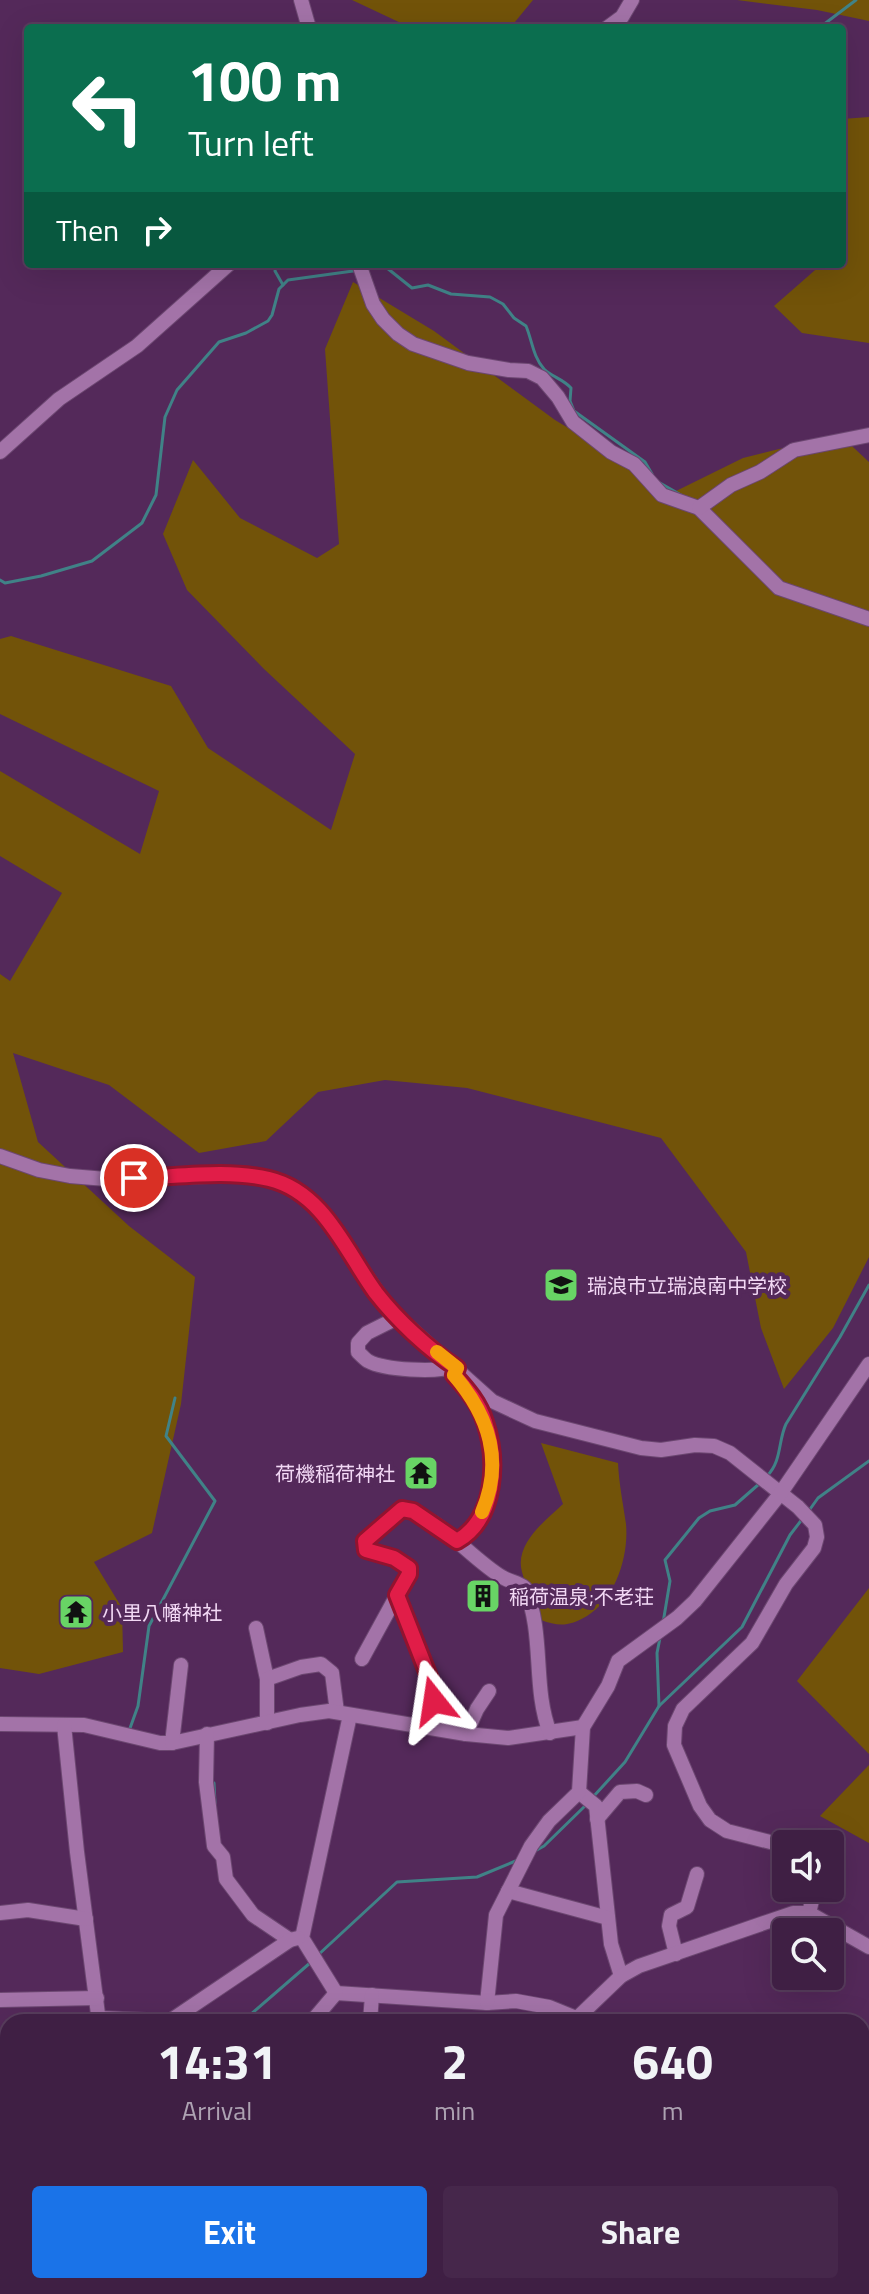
<!DOCTYPE html>
<html lang="en">
<head>
<meta charset="utf-8">
<style>
	body { margin:0; font-family:"Titillium Web","Noto Sans JP",sans-serif; background:#46274b; color:#f1f3f6; height:100vh; display:flex; flex-direction:column; font-size:30px; white-space:nowrap }
	* { box-sizing:border-box; margin:0 }
	p { font-size:26px; color:#ada2b2 }
	.icon { flex:none; width:44px; height:44px; fill:none; stroke:currentColor; stroke-width:2; stroke-linecap:round; stroke-linejoin:round }
	.map { position:relative; flex:1; overflow:hidden }
	.details { position:absolute; left:0px; top:2014px; width:870px; height:280px; display:flex; flex-direction:column; background:#3f1f44; border-radius:24px 24px 0 0; box-shadow:0 8px 32px #0002,0 0 0 2px #583d5d }
	.details>* { flex:none }
	.top-card { position:absolute; left:24px; top:24px; width:822px; height:244px; border-radius:8px; box-shadow:0 8px 32px #0002,0 0 0 2px #583d5d; background:#0b6e4f; color:#fff; overflow:hidden }
	.buttons { position:absolute; left:772px; top:1830px; display:grid; gap:16px }
	.buttons a { display:grid; place-items:center; width:72px; height:72px; border-radius:8px; background:#3f1f44; box-shadow:0 8px 32px #0002,0 0 0 2px #583d5d; font-size:40px }
	.pin { position:absolute; display:grid; place-items:center; width:68px; height:68px; color:#fff; margin:-34px; border:4px solid #fff; border-radius:50%; box-shadow:0 2px 8px #0007 }
	.me { position:absolute; width:88px; margin:-44px; rotate:345deg; stroke-linejoin:round; filter:drop-shadow(0 0 6px #0008) }
	.turn { display:flex; align-items:center; gap:28px; height:168px; padding:0 32px; font-size:36px }
	.turn .icon { width:104px; height:104px; stroke-width:2.5 }
	.turn b { display:block; font-size:56px; line-height:68px }
	.then { display:flex; align-items:center; height:76px; padding:0 32px; background:#0003; gap:16px; font-size:30px }
	.eta { display:flex; justify-content:space-evenly; align-items:center; height:136px; text-align:center }
	.eta b { font-size:48px; font-weight:700; line-height:56px }
	.action { display:flex; gap:16px; margin-top:auto; padding:16px 32px }
	.action a { flex:1; height:92px; border-radius:8px; background:#1a73e8; color:#fff; font-size:32px; font-weight:700; line-height:92px; text-align:center }
	.action a+a { background:#46274b; color:#f1f3f6 }
	.map>svg:first-child { display:block }
</style>
</head>
<body>
<div class="map">
<svg width="869" height="2294" viewBox="0 0 869 2294">
	<rect width="100%" height="100%" fill="#54295a"/>
	<g fill="#725309">
		<path d="M352,0H533L510,28H404L403,24Z"/>
		<path d="M737,0H869V21L817,10Z"/>
		<path d="M869,117V343L802,333L774,306L822,264H842V247L847,242L842,233V119Z"/>
		<path d="M353,282L434,331L555,420L674,492L743,458L839,434L869,462V1257L833,1328L784,1389L761,1328L746,1252L661,1138L467,1088L385,1080L318,1092L266,1141L199,1153L109,1085L13,1053L38,1142L129,1226L195,1277L181,1404L152,1533L94,1562L122,1608L123,1652L39,1674L0,1668V974L10,981L62,893L0,856V771L140,854L159,791L0,714V639L11,636L171,686L208,748L331,830L355,754L264,669L187,590L163,534L193,460L240,518L317,558L339,544L325,349Z"/>
		<path d="M541,1443L618,1463C619,1484 623,1503 626,1524C629,1557 615,1599 587,1616C570,1626 559,1627 541,1620C536,1603 526,1588 522,1572C514,1544 546,1520 563,1504Z"/>
		<path d="M869,1588V1754L797,1681Z"/>
		<path d="M869,1765V1843L820,1816Z"/>
	</g>
	<g fill="none" stroke-linecap="round" stroke-linejoin="round">
		<g stroke="#408287" stroke-width="3">
			<path d="M819,28L856,0"/>
			<path d="M276,264L275,271L283,285"/>
			<path d="M382,264L412,288L428,285L451,294L490,297L503,304L514,318L526,326C532,340 533,357 544,369C552,377 563,379 571,388L570,401L574,411L645,462L652,474"/>
			<path d="M368,265L369,264"/>
			<path d="M660,483L681,495"/>
			<path d="M0,580L5,583L41,576L92,561L142,523L156,495L165,417L177,390L219,342L246,333L268,321L272,315L279,289L288,280L353,271"/>
			<path d="M767,1476C782,1461 778,1441 786,1424L840,1337L869,1285"/>
			<path d="M808,1512L818,1498L869,1461"/>
			<path d="M663,1623L670,1581L665,1560L699,1518L710,1511L735,1505L759,1484"/>
			<path d="M659,1706L657,1653L660,1638"/>
			<path d="M129,1731L138,1706L149,1626L215,1501L166,1436L175,1398"/>
			<path d="M214,1783L215,1803"/>
			<path d="M593,1797L625,1762L659,1706L742,1627L790,1535L803,1518"/>
			<path d="M535,1851L544,1846L586,1805"/>
			<path d="M318,1955L397,1882L477,1877L518,1860"/>
			<path d="M242,2022L310,1963"/>
			<path d="M146,2294L147,2286"/>
		</g>
		<g stroke="#408287" stroke-width="18">
			<path d="M862,2191L869,2199"/>
			<path d="M676,2286L679,2294"/>
		</g>
		<defs>
			<g id="minor">
				<path d="M301,0L309,28"/>
				<path d="M607,28L622,17L632,0"/>
				<path d="M359,264L373,304L383,319L398,334L413,344L468,363L509,370L528,371L542,378L558,397L573,422L611,452L634,464L662,495L699,508L779,588L869,619"/>
				<path d="M0,452L59,399L137,346L229,264"/>
				<path d="M699,508L731,485L760,472L794,450L869,435"/>
				<path d="M0,1156L39,1170L70,1176L106,1179L245,1175L272,1180L296,1190L329,1221L389,1309L492,1401L535,1421L641,1448L661,1450L695,1445L714,1446L730,1453L798,1507L815,1525L817,1537L814,1548L786,1584L752,1643L683,1709L675,1726L674,1745L700,1806L710,1820L727,1831L786,1846"/>
				<path d="M399,1317L367,1333L358,1343V1352C360,1354 366,1360 368,1361C384,1370 437,1373 454,1366"/>
				<path d="M455,1376C468,1390 480,1404 485,1423C497,1461 496,1519 457,1541"/>
				<path d="M256,1628L267,1679"/>
				<path d="M362,1659L397,1595"/>
				<path d="M350,1715L302,1938L336,1993L487,2003L516,2001L549,2007L576,2018"/>
				<path d="M267,1723V1679L301,1667L321,1664L332,1673L337,1712"/>
				<path d="M0,1724L84,1725L160,1743H172L300,1715L329,1711L466,1734L508,1738L583,1727"/>
				<path d="M64,1725L77,1852L99,2022"/>
				<path d="M417,1725L434,1701L435,1692L397,1595L409,1574V1568L394,1558L366,1550L365,1541L402,1509C438,1515 470,1558 502,1577C510,1582 518,1582 525,1588C545,1635 532,1687 550,1733"/>
				<path d="M207,1734L206,1782L214,1846L223,1857L226,1879L253,1915L290,1940"/>
				<path d="M466,1734L477,1709L489,1691"/>
				<path d="M172,1743L181,1665"/>
				<path d="M579,1792L596,1806L611,1944L621,1976"/>
				<path d="M597,1819L620,1792L637,1791L646,1795"/>
				<path d="M508,1891L608,1918"/>
				<path d="M0,1913L28,1910L86,1919"/>
				<path d="M809,1913L815,1888"/>
				<path d="M676,1954L669,1926L671,1915L687,1907L697,1874"/>
				<path d="M0,2000L97,1998"/>
				<path d="M487,2003L496,1915L531,1846L549,1821L579,1792L583,1727L608,1686L618,1661L677,1618L695,1601L780,1494L869,1364"/>
				<path d="M99,2018L170,2021L290,1940L298,1938"/>
				<path d="M314,2019L336,1993"/>
				<path d="M370,2022L372,1995"/>
				<path d="M573,2022L621,1976L639,1966L793,1913H809L869,1947"/>
				<path d="M0,2126L8,2127"/>
				<path d="M862,2138L869,2146"/>
				<path d="M862,2239L869,2247"/>
				<path d="M0,2274L8,2265"/>
				<path d="M96,2286L102,2294"/>
				<path d="M213,2286L214,2294"/>
				<path d="M375,2286L377,2294"/>
				<path d="M634,2286L638,2294"/>
				<path d="M615,2294L618,2286"/>
			</g>
			<g id="major">
				<path d="M862,2228L869,2226"/>
				<path d="M507,2294L536,2286"/>
			</g>
		</defs>
		<use href="#minor" stroke="#6c4771" stroke-width="16"/>
		<use href="#major" stroke="#6c4771" stroke-width="20"/>
		<use href="#minor" stroke="#a373a8" stroke-width="14"/>
		<use href="#major" stroke="#878ed7" stroke-width="18"/>
	</g>
	<g fill="none" stroke-linecap="round" stroke-linejoin="round">
		<defs>
			<path id="route" d="M134,1178C177,1177 227,1169 269,1179C324,1192 346,1252 376,1293C397,1320 428,1349 457,1368L454,1375C467,1389 479,1403 485,1422C498,1460 496,1519 457,1541L413,1511L402,1509L365,1541L366,1550L394,1558L409,1568V1574L397,1595L435,1692L434,1701"/>
		</defs>
		<use href="#route" stroke="#92132f" stroke-width="20"/>
		<use href="#route" stroke="#e11d48" stroke-width="14"/>
		<path stroke="#f59e0b" stroke-width="14" d="M437,1352L457,1368L454,1375C489,1416 504,1461 482,1512"/>
	</g>
	<defs>
		<symbol id="school-square" viewBox="-11 -11 22 22"><rect x="-9" y="-9" width="18" height="18" rx="4" fill="#68d465" stroke="#54295a"/><path d="M0-5L7-2L0 1L-7-2ZM-4 1L0 2.5L4 1V4Q0 6-4 4Z" fill="#111"/></symbol>
		<symbol id="temple-square" viewBox="-11 -11 22 22"><rect x="-9" y="-9" width="18" height="18" rx="4" fill="#68d465" stroke="#54295a"/><path d="M0-6L5-2H3V0L6.5 2.5H4V6H1.5V3h-3V6H-4V2.5H-6.5L-3 0V-2H-5Z" fill="#111"/></symbol>
		<symbol id="building-square" viewBox="-11 -11 22 22"><rect x="-9" y="-9" width="18" height="18" rx="4" fill="#68d465" stroke="#54295a"/><path d="M-4-6H4V6H1V3H-1V6H-4ZM-2.5-4.3h1.7v1.8h-1.7ZM.8-4.3h1.7v1.8H.8ZM-2.5-1h1.7V.8h-1.7ZM.8-1h1.7V.8H.8Z" fill="#111"/></symbol>
	</defs>
	<g fill-rule="evenodd">
		<use href="#school-square" x="541" y="1265" width="40" height="40"/>
		<use href="#temple-square" x="401" y="1453" width="40" height="40"/>
		<use href="#building-square" x="463" y="1576" width="40" height="40"/>
		<use href="#temple-square" x="56" y="1592" width="40" height="40"/>
	</g>
	<g text-anchor="middle" dominant-baseline="central" stroke-width="8" stroke-linejoin="round" paint-order="stroke">
		<g font-size="20" fill="#f2d8f5" stroke="#54295a" text-anchor="start">
			<text x="587" y="1285">瑞浪市立瑞浪南中学校</text>
			<text x="395" y="1473" text-anchor="end">荷機稲荷神社</text>
			<text x="509" y="1596">稲荷温泉;不老荘</text>
			<text x="102" y="1612">小里八幡神社</text>
		</g>
	</g>
</svg>
<div class="buttons">
<a><svg class="icon" aria-label="sound" viewBox="0 0 24 24"><path d="M4 9h4l5-4v14l-5-4H4zM17 9q2 3 0 6"/></svg></a>
<a><svg class="icon" aria-label="search" viewBox="0 0 24 24"><circle cx="10" cy="10" r="6"/><path d="M15 15l6 6"/></svg></a>
</div>
<div class="pin" style="left:134px;top:1178px;background:#d93025"><svg class="icon" aria-label="arrive" viewBox="0 0 24 24"><path d="M6 21V4h12l-3 4 3 4H6"/></svg></div>
<svg class="me" style="left:434px;top:1701px" viewBox="-20 -20 40 40"><path d="M0-17L14 15 0 8-14 15z" fill="#e11d48" stroke="#fff" stroke-width="4"/></svg>
<div class="top-card">
<div class="turn"><svg class="icon" aria-label="left" viewBox="0 0 24 24"><path d="M17 20v-9H6M10 6l-5 5 5 5"/></svg><div><b>100 m</b>Turn left</div></div>
<div class="then">Then<svg class="icon" aria-label="right" viewBox="0 0 24 24"><path d="M7 20v-9h11M14 6l5 5-5 5"/></svg></div>
</div>
<section class="details">
<div class="eta">
<div><b>14:31</b><p>Arrival</p></div>
<div><b>2</b><p>min</p></div>
<div><b>640</b><p>m</p></div>
</div>
<div class="action"><a>Exit</a><a>Share</a></div>
</section>
</div>
</body>
</html>
